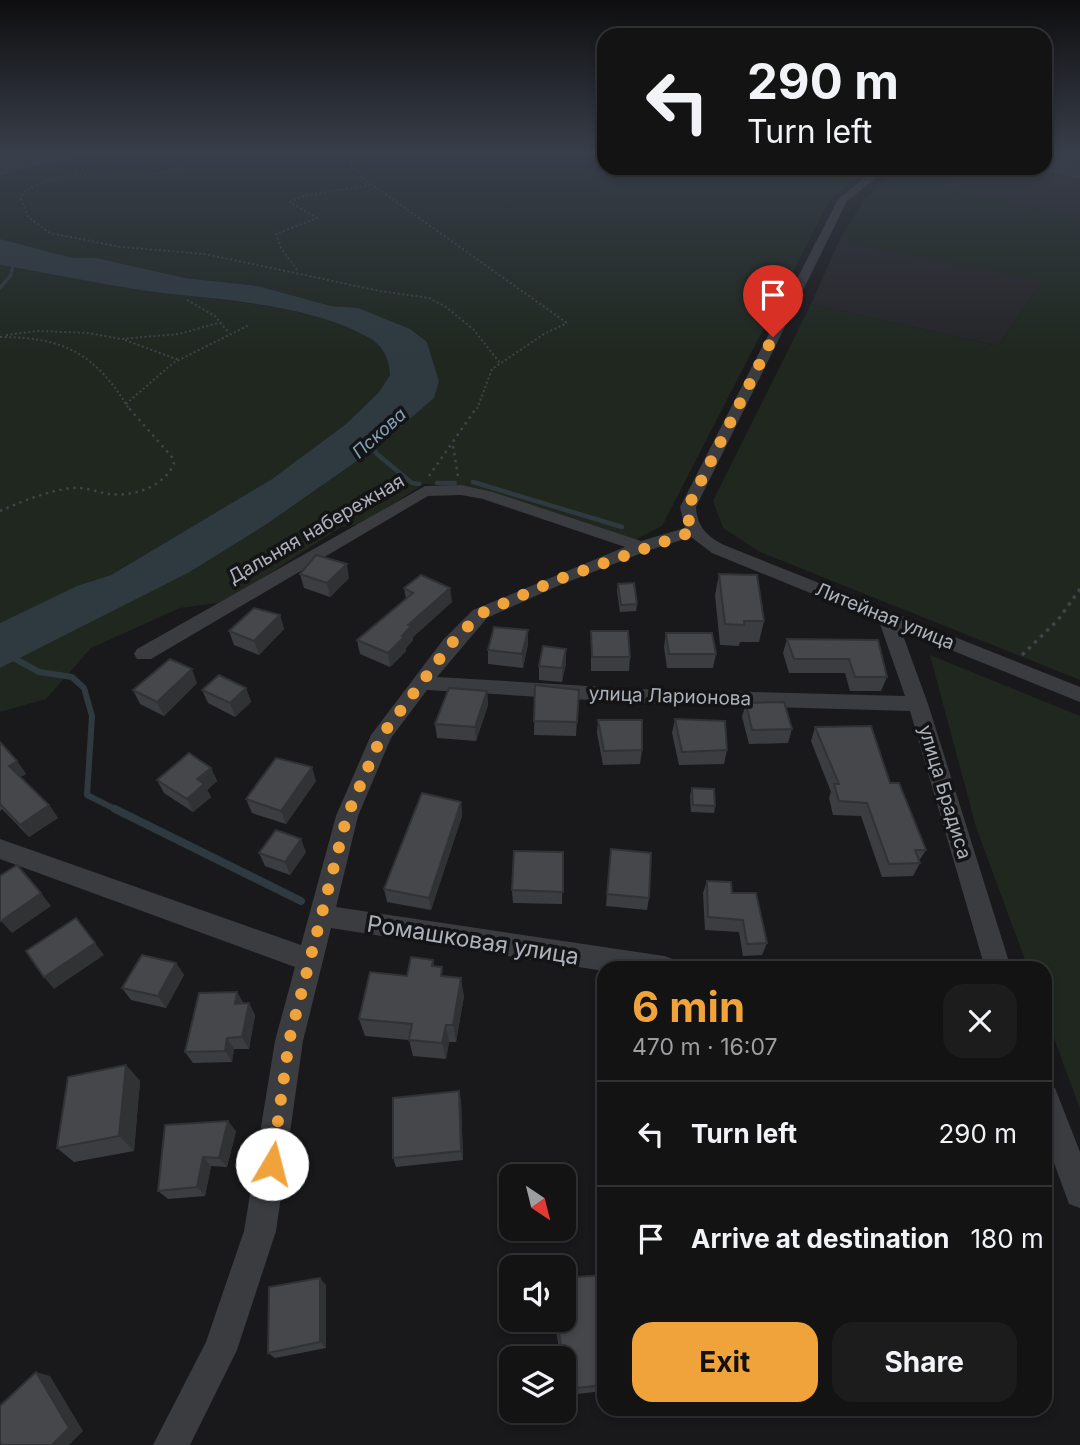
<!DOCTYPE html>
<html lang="en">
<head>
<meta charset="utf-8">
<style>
	body { margin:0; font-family:Inter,sans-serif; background:#1c1c1d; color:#f1f3f6; height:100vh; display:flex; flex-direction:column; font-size:26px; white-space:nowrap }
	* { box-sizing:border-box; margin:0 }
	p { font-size:23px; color:#9d9ea0 }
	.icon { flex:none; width:38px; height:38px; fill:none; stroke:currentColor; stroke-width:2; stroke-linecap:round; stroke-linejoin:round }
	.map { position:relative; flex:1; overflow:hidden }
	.drawer { position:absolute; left:597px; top:961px; width:455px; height:455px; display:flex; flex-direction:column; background:#131314; border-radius:21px; box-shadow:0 4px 10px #0003,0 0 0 2px #323234 }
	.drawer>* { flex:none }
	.guide { position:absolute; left:597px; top:28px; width:455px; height:147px; border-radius:21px; box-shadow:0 4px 10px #0003,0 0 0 2px #323234; background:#131314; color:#f1f3f6; overflow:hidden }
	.needle { width:46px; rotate:145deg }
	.buttons { position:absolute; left:499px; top:1164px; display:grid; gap:14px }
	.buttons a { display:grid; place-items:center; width:77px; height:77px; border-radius:14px; background:#131314; box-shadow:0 4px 10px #0003,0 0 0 2px #323234; font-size:35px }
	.pin { position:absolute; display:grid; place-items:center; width:60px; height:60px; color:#fff; margin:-72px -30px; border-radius:50% 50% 50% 0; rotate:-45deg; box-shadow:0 0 7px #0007 }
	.pin .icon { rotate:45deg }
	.me { position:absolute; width:77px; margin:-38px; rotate:8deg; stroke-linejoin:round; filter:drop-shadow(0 0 5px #0008) }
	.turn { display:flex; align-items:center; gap:24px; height:147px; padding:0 35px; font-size:32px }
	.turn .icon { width:91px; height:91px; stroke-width:2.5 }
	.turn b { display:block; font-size:49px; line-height:60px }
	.round { display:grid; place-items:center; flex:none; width:74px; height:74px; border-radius:21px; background:#1c1c1d }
	.overview { display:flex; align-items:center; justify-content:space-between; height:119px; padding:0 35px }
	h1 { font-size:42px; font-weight:700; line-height:52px; color:#f1a33b }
	.primary-button { display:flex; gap:14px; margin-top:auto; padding:14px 35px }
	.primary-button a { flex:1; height:80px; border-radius:21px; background:#f1a33b; color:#111; font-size:28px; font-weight:700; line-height:80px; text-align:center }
	.primary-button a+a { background:#1c1c1d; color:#f1f3f6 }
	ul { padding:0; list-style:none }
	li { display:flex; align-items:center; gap:21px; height:105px; padding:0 35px; border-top:2px solid #323234 }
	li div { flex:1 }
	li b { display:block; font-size:26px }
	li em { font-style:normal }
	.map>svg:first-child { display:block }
</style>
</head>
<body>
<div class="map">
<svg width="1080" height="1445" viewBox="0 0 1080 1445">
	<rect width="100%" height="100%" fill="#19191b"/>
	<g fill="#252528">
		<path d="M1045,153H1080V217L944,189L955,170L947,168H1045Z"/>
		<path d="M839,241L1043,280L998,346L811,304Z"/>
	</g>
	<g fill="#1f271f">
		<path d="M102,153H604V168H872L831,198L662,526L635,540L451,486L424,484L361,524L341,527L249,587L218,603L180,608L91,648L46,699L0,712V668L188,573L264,526L377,447L439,381L427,342L358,309L331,306L258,286L185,278L97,258H73L0,239V176L40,165Z"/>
		<path d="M901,168L955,169L944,189L1080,217V680L760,552L723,528L713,501L811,304L998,346L1042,281L839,241L864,199Z"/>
		<path d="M0,265C74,277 148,289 222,300C270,306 329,313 371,339C384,347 389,361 390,375L379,392L346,424L272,479L111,575L77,587L0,623Z"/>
		<path d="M930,655L1080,716V1109L1045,1013V968H1028L976,827Z"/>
	</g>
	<g fill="#2f3a40">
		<path d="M15,153H35L14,163L59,153H102L40,165L0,176V158Z"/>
		<path d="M0,239L73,258H97L185,278L258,286L331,306L358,308L410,329L427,342L439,381L434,398L377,447L264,526L188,573L0,668V623L77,586L111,575L272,479L346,424L379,392L390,375C389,360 384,347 371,339C317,306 225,300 163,293C109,286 55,274 0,265Z"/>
	</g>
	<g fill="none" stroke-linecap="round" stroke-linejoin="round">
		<path stroke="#2f3a40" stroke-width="3.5" d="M0,288L11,275L13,265"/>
		<g stroke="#2f3a40" stroke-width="4.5">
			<path d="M370,444L377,454L412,483L419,484"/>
			<path d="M473,482L622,527"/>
			<path d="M437,483H455"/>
		</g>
		<path stroke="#2f3a40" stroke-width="6" d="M10,656L39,672L72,677L84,688L92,716L87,795L119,811"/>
		<path stroke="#2f3a40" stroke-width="8" d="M115,809L301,901"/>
		<path fill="#2f3a40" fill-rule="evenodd" d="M20,153H44L0,171V160Z"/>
		<g stroke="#404347" stroke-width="2" stroke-dasharray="2 2.5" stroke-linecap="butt">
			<path d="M212,153C157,190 110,165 53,179C42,182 32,188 23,193L21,199L28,217L50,233L121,247L205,254L380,291L429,298L446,307L474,330L500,363"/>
			<path d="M355,153L350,164L364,179L567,323"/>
			<path d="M297,270L281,248L276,234L317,218L290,202L303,196L372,185"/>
			<path d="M187,300L215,316L229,333"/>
			<path d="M6,335L37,331L88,333L121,339L179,334L218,323"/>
			<path d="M0,337C64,337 96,354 129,409"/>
			<path d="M125,340L179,360"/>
			<path d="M126,404L173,363L249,325"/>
			<path d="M477,409L492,369L544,334L567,323"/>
		</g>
		<g stroke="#404347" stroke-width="2.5" stroke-dasharray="2.5 4.5" stroke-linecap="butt">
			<path d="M453,446L458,476"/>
			<path d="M429,476L477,407"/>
			<path d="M0,511C23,501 47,491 72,488C85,487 97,492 109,494C134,497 163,487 174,464L172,457L128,407"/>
		</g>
		<path stroke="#404347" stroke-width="3.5" stroke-dasharray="3.5 5" stroke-linecap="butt" d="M1022,655L1058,620L1080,589"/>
		<g fill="#3a3c40" fill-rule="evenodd">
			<path d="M877,168H888L847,201L696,507C697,527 707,536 724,545L1080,687V702L901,630L928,704L1011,968H985L910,711L638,703L427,690L391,738L358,816L336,907L664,956L673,959L677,968H604V971L331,928L303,1041L276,1231L237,1350L190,1445H153L206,1342L244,1231L275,1041L295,967L0,859V839L301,945L336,816L371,735L443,640L473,610L625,547L483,499L461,495L428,496L151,659H137L134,654L137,649L425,486L461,485L493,492L641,541L685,528L680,507L838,199ZM691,537L712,553L879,621L905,696L638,689L437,677L487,618L560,585L647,551Z"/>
			<path d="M1045,1084L1055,1088L1080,1152V1208L1069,1204L1045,1138Z"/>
		</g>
	</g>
	<g fill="#3c3d40">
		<path d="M1080,153V178L1044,171L1050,156Z"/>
		<path d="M300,574L349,578L330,597L304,588Z"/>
		<path d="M719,574L764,621L759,642H740L739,646L720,645L715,595Z"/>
		<path d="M618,584L637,604L636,611L620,612L617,591Z"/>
		<path d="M404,588L452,602L413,637V640L406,648V651L390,667L360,654L357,640L406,599Z"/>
		<path d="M280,615L284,629L259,655L234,645L229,631Z"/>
		<path d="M591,631L630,657L629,671H591Z"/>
		<path d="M666,633L716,654L713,668H667L664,647Z"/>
		<path d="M787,639L878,640L887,677L881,691H850L845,673H789L783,653Z"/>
		<path d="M528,644L523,668L488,664V650Z"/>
		<path d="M566,649V663L562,682L539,680V666Z"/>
		<path d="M197,683L164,716L140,704L133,690Z"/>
		<path d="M535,685L579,690L576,736L534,735Z"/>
		<path d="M246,688L251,702L235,717L208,703L202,690Z"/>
		<path d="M487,691L488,705L476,741L437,738L435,724Z"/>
		<path d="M746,703L792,729L788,743L749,744L742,717Z"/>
		<path d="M675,719L727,750L724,764L679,765L672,733Z"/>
		<path d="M598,720L642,750L640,764L603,765L597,733Z"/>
		<path d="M815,727L890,783L926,850L919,861L920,863L913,876L882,877L861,816L833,815L829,798L831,792L811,741Z"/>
		<path d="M0,742L17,761L26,774L20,777L49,805L58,818L29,837L2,809L0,811Z"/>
		<path d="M211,768L217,781L207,790L211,797L193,812L164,793L157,780Z"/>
		<path d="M316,781L286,824L252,813L246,799Z"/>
		<path d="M692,788L715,806L714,813L691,812L690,795Z"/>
		<path d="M461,802L462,816L431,910L387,902L384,889Z"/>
		<path d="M611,849L649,898L647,910L606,906Z"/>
		<path d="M306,852L290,875L265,866L259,853Z"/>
		<path d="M563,852L562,904L513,903L512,890Z"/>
		<path d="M707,881L732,893L767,943L762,955L743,956L739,932L705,930L703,893Z"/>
		<path d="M433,960L434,967L464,996L456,1042H449L446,1059L413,1056L409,1040L365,1036L359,1019L407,976Z"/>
		<path d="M176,963L184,975L166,1008L131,1000L122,988Z"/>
		<path d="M237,992L243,1003H249L255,1015L249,1049H234L232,1062L193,1063L185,1052Z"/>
		<path d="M126,1065L140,1081L134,1151L74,1162L57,1148Z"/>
		<path d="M459,1091L461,1101L463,1160L396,1167L393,1158Z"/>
		<path d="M236,1131L227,1167L211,1166L205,1196L168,1199L158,1191Z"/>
		<path d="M604,1275V1391L567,1395L564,1373V1358H561L554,1320H564Z"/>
		<path d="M326,1285V1348L275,1358L268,1353Z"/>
	</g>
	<g fill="#313234">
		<path d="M347,564L349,578L330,597L327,583Z"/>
		<path d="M450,588L452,602L413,637V640L406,648V651L390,667L388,653L402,636L408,625Z"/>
		<path d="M280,615L284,629L259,655L254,641Z"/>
		<path d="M528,630V644L523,668L522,654Z"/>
		<path d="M566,649V663L562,682V668Z"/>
		<path d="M192,669L197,683L164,716L157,702Z"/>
		<path d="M246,688L251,702L235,717L230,703Z"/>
		<path d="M487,691L488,705L476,741L475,727Z"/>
		<path d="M17,761L26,774L18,778L9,766Z"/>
		<path d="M312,767L316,781L286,824L281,811Z"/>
		<path d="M211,768L217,781L207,790L211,797L193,812L187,799L197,779Z"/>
		<path d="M461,802L462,816L431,910L429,898Z"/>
		<path d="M49,805L58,818L29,837L20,825Z"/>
		<path d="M301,839L306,852L290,875L285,862Z"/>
		<path d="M41,893L51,906L12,933L1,921Z"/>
		<path d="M95,943L104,955L54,989L44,977Z"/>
		<path d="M176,963L184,975L166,1008L158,996Z"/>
		<path d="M461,978L464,996L456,1042L453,1025Z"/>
		<path d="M237,992L244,1004H235Z"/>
		<path d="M249,1003L255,1015L249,1049L242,1037Z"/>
		<path d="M446,1025L449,1042L446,1059L442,1043Z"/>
		<path d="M227,1038L234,1049L232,1062L225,1051Z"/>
		<path d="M126,1065L140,1081L134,1151L119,1136Z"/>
		<path d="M459,1091L461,1101L463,1160L461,1151Z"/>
		<path d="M228,1121L236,1131L227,1167L219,1158Z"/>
		<path d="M203,1157L211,1166L205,1196L197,1187Z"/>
		<path d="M320,1278L326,1285V1348L320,1342Z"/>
		<path d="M36,1372L50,1376L83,1431L69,1445H52Z"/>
	</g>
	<g fill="#46474b" stroke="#313234" stroke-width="2">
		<path d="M1053,153H1080V161L1050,156Z"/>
		<path d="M316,555L347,564L327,583L300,574Z"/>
		<path d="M719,574L757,575L764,621H744V625L725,624Z"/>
		<path d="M421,575L450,588L408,625L411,626L402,636L404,637L388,653L357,640L413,593L404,588Z"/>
		<path d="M634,583L637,604L621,605L618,584Z"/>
		<path d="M254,608L280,615L254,641L229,631Z"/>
		<path d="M494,627L528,630L522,654L488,650Z"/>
		<path d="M591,631H628L630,657H592Z"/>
		<path d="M666,633H712L716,654H669Z"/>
		<path d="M787,639L878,640L887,677H855L849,659H794Z"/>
		<path d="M543,646L566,649L562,668L539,666Z"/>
		<path d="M170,659L192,669L157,702L133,690Z"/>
		<path d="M219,675L246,688L230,703L202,690Z"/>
		<path d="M535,685L579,690L577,722L534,721Z"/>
		<path d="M449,688L487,691L475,727L435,724Z"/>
		<path d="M784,702L792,729L752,730L746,703Z"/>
		<path d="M675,719L725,721L727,750L682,752Z"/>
		<path d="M598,720H642V750L604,751Z"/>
		<path d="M871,726L890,783H899L926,850H915L920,863L889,864L867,803L839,801L834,784H839L815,727Z"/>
		<path d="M0,742L17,761L9,766L49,805L20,825L0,804Z"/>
		<path d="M189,753L211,768L197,779L204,784L187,799L157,780Z"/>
		<path d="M276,758L312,767L281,811L246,799Z"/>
		<path d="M692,788L714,789L715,806L693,805Z"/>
		<path d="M422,793L461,802L429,898L384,889Z"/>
		<path d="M276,830L301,839L285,862L259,853Z"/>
		<path d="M611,849L651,853L649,898L607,894Z"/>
		<path d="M514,851L563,852V892L512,890Z"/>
		<path d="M17,865L41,893L1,921L0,919V876Z"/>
		<path d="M707,881L731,882L732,893H756L767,943L747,944L743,920L708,917Z"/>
		<path d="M76,918L95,943L44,977L26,951Z"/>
		<path d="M142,955L176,963L158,996L122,988Z"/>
		<path d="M411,957L433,960L432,966L442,967L441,976L461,978L453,1025H446L442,1043L409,1040L412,1024L359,1019L370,972L407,976Z"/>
		<path d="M237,992L235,1004L249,1003L242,1037L227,1038L225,1051L185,1052L199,993Z"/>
		<path d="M126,1065L119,1136L57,1148L68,1077Z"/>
		<path d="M459,1091L461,1151L393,1158V1098Z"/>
		<path d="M228,1121L219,1158L203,1157L197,1187L158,1191L165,1125Z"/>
		<path d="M604,1275V1385L568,1389L557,1320H564V1278Z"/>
		<path d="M320,1278V1342L268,1353L269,1287Z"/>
		<path d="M36,1372L69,1428L52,1445H2L0,1442V1406Z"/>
	</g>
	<linearGradient id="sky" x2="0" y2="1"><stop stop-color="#0e0e0f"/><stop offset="0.43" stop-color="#383e4a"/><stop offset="1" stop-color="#383e4a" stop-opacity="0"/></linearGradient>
	<rect width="1080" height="355" fill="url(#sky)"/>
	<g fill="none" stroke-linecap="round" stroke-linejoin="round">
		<path stroke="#f1a33b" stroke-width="12" stroke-dasharray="0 21.6" d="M272,1164L289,1041L347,816L382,735L450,645L480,614L554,581L694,531L689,524L688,507L773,337"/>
	</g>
	<g text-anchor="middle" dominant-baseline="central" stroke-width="7" stroke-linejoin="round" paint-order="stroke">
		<g font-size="18" font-style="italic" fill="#83a2b5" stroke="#141416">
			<text transform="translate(379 433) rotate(-42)">Пскова</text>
		</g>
		<g font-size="19" fill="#acb2bb" stroke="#141416">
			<text transform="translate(316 529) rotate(-30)">Дальняя набережная</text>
			<text transform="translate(885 616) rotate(22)">Литейная улица</text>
			<text transform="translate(670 696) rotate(2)">улица Ларионова</text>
			<text transform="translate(945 792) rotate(73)">улица Брадиса</text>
		</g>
		<g font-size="23" fill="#acb2bb" stroke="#141416">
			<text transform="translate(473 940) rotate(9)">Ромашковая улица</text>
		</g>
	</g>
</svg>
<div class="buttons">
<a><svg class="needle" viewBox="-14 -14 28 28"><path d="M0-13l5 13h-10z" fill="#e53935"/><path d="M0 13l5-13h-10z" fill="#9d9ea0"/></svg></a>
<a><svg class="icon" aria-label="sound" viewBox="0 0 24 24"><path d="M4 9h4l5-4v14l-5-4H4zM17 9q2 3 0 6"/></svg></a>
<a><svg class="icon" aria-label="layers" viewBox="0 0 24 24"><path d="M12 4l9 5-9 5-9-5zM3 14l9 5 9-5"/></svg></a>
</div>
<div class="pin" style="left:773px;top:337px;background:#d93025"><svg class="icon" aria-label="arrive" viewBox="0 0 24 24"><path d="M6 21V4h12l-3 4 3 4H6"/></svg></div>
<svg class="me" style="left:272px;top:1164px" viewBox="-20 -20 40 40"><circle r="19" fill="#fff"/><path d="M0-13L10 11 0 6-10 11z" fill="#f1a33b"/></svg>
<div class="guide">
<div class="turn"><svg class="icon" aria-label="left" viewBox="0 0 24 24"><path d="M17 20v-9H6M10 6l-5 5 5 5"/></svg><div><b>290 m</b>Turn left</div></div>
</div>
<section class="drawer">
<div class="overview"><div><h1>6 min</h1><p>470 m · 16:07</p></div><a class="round"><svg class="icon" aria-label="close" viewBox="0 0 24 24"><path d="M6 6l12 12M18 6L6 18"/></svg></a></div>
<ul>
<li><svg class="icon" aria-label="left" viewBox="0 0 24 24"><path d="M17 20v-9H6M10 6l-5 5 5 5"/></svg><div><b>Turn left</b></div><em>290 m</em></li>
<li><svg class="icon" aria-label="arrive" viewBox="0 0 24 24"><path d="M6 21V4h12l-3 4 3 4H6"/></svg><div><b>Arrive at destination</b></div><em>180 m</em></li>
</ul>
<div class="primary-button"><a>Exit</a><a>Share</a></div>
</section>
</div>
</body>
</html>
